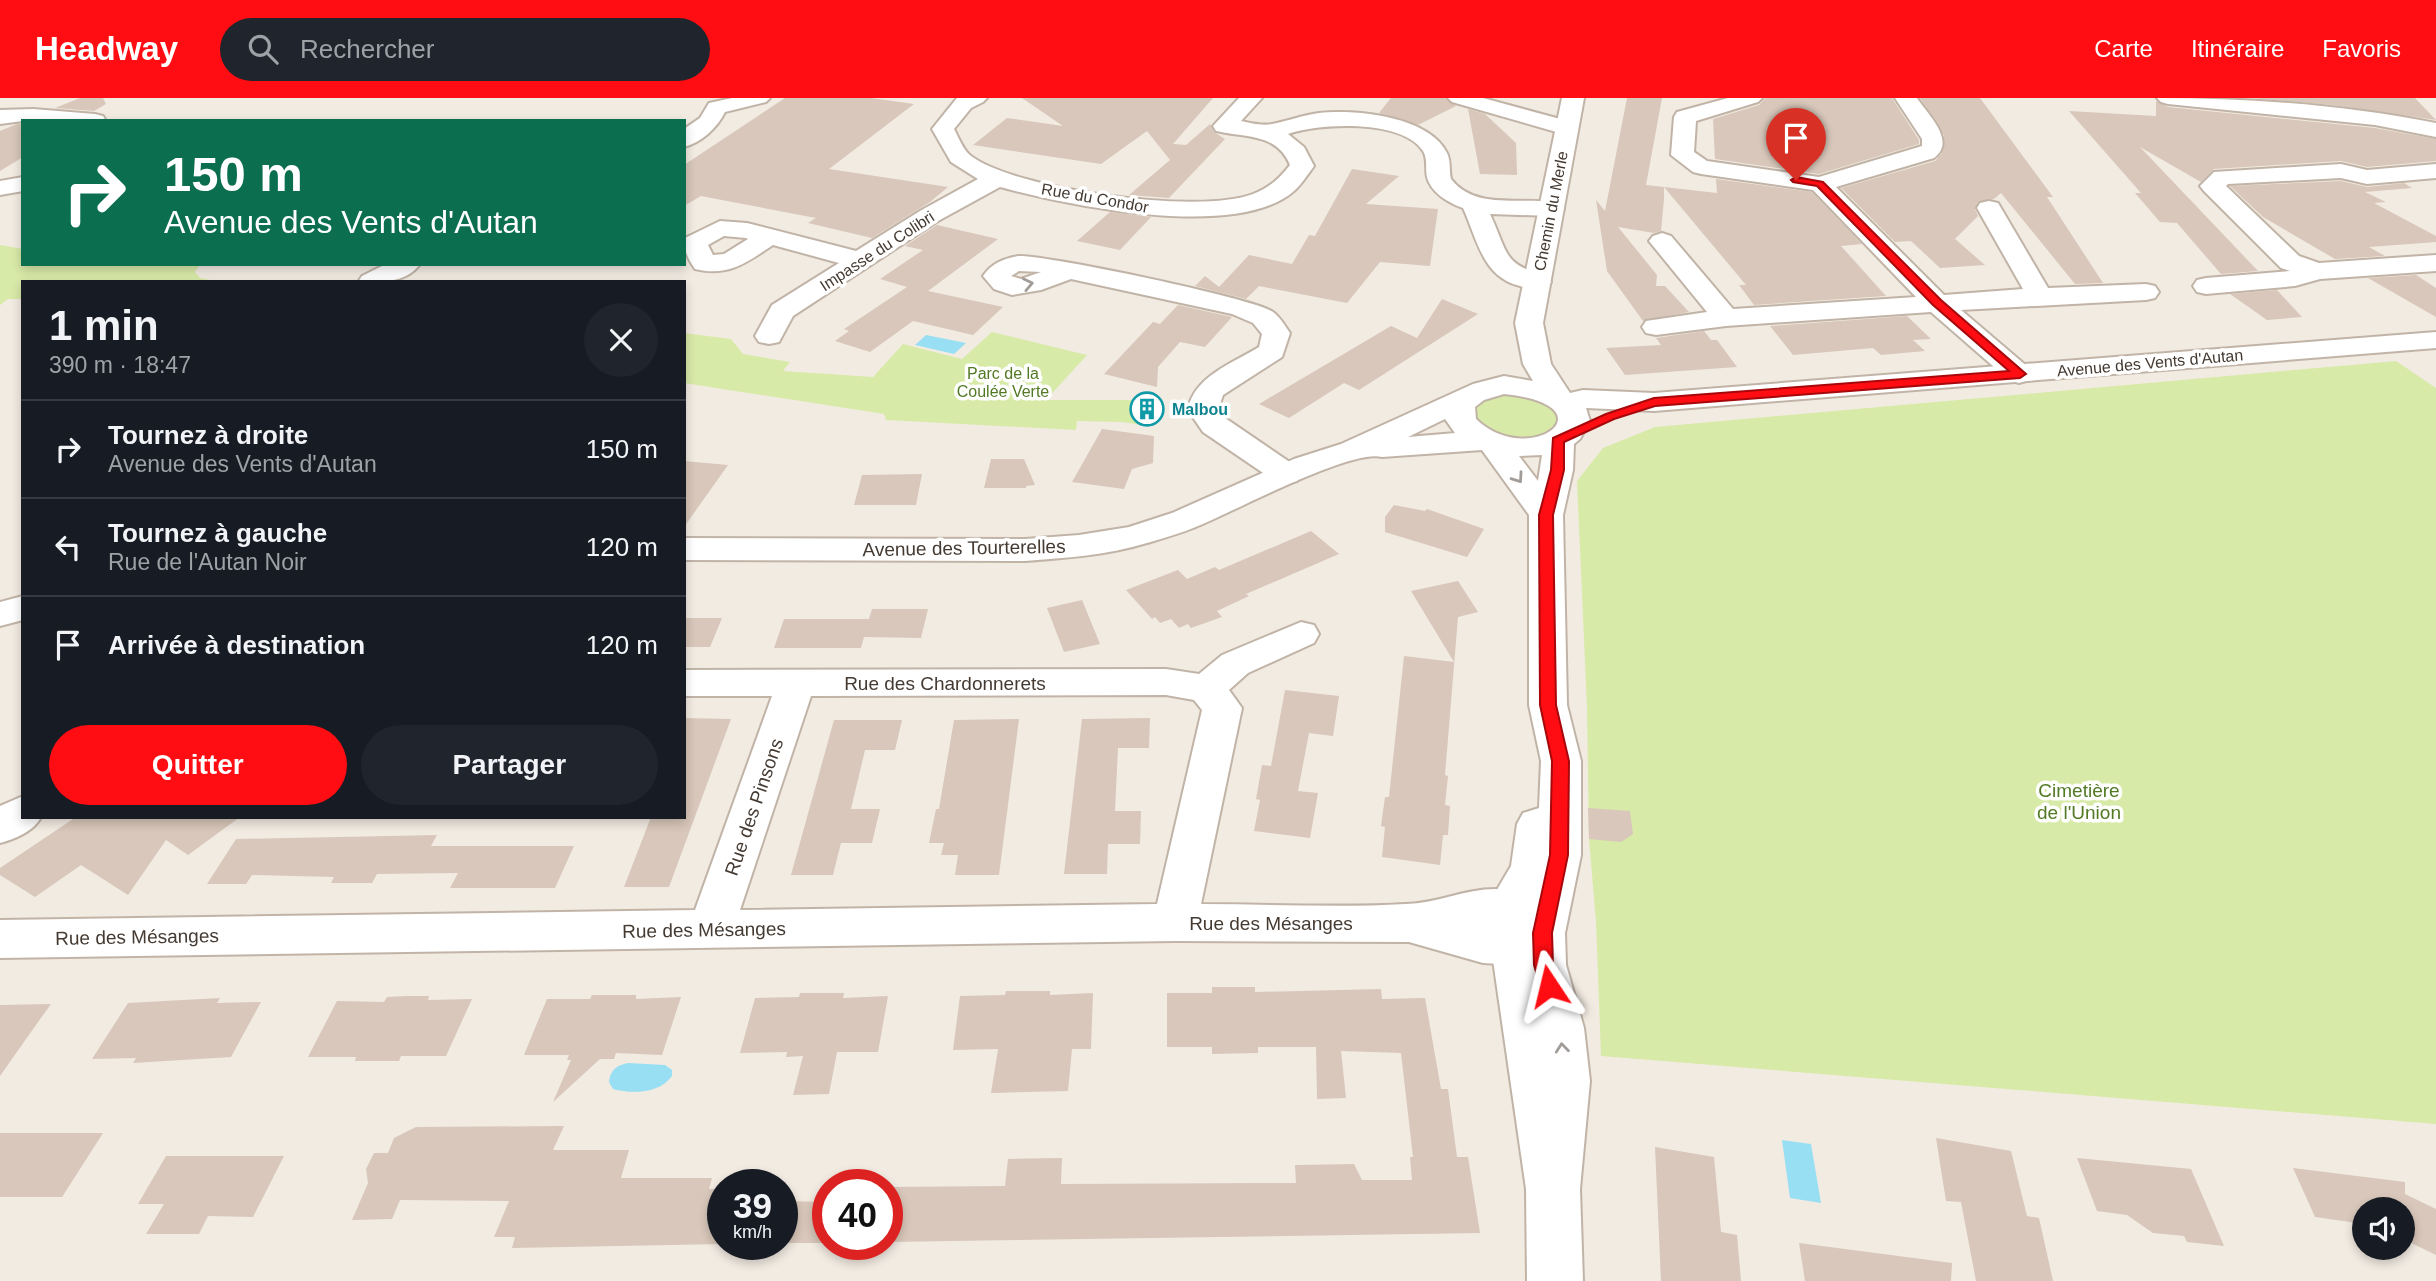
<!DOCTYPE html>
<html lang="fr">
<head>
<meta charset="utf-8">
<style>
	body { margin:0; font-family:Arial,sans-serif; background:#20242c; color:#f1f3f6; height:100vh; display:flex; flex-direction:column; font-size:26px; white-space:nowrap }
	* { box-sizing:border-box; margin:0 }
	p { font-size:23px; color:#9ea1a6 }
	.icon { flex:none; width:38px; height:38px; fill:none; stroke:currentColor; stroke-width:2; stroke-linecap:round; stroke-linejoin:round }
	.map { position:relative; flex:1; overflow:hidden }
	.details { position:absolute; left:21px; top:182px; width:665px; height:539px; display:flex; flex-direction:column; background:#171b24; border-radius:0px; box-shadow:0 4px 10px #0003 }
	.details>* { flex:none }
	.guide { position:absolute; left:21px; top:21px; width:665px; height:147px; border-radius:0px; box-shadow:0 4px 10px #0003; background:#0b6e4f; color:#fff; overflow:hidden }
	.fabs { position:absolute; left:2352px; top:1099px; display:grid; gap:14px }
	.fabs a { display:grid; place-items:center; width:63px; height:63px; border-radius:50%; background:#171b24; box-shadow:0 4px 10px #0003; font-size:35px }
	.speed { position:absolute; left:707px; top:1071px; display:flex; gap:14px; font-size:35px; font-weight:700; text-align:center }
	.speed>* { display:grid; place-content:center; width:91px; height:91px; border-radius:50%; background:#171b24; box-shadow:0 4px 10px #0003; line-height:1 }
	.speed small { font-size:18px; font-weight:400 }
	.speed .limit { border:10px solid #d22; background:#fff; color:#111 }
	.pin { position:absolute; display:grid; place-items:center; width:60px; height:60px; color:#fff; margin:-72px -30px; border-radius:50% 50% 50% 0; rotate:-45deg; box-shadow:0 0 7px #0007 }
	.pin .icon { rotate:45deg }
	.me { position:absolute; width:77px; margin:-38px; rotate:350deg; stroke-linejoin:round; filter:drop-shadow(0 0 5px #0008) }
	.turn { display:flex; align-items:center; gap:24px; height:147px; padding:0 28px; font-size:32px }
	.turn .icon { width:91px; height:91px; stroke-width:2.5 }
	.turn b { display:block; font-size:49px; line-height:60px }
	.round { display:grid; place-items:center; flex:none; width:74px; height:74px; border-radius:37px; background:#20242c }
	.head { display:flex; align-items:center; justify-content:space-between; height:119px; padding:0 28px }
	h1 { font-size:42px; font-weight:800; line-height:52px }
	.primary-button { display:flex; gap:14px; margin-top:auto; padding:14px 28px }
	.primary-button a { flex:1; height:80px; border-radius:42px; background:#ff0d12; color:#fff; font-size:28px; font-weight:800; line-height:80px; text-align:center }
	.primary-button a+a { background:#20242c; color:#f1f3f6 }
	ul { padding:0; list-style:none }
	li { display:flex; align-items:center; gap:21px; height:98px; padding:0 28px; border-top:2px solid #363941 }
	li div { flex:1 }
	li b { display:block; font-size:26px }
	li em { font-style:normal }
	header { display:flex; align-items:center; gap:42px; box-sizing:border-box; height:98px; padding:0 35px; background:#ff0d12; color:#fff }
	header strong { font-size:33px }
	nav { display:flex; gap:38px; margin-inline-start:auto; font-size:24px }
	.search { width:490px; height:63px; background:#20242c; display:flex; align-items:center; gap:18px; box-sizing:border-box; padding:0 24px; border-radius:38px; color:#9ea1a6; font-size:26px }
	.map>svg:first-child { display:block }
</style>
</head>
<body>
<header>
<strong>Headway</strong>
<div class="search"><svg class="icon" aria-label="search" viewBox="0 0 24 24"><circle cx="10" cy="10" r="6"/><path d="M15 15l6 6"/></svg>Rechercher</div>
<nav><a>Carte</a><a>Itinéraire</a><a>Favoris</a></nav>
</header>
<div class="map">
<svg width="2436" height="1183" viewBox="0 0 2436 1183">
	<rect width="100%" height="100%" fill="#f2ebe2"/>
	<g fill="#d8eaa8">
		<path d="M0,147L23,151V166H200L195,174L200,180L220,184H23V201H8L0,207Z"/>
		<path d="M992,234L1087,257L1046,302H1152L1148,328L1122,324L1077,323L1076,332L886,322L884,316L684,285V235L731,241L743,256L790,264L783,273L873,279L903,246L962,261Z"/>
		<path d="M2396,263L2436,290V1026L1601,958L1596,824L1589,741L1587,610L1577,383L1603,350L1655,329Z"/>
		<path d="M1507,293L1552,307L1559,321C1546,352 1492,340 1476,318L1478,304Z"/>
	</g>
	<g fill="#99dff4">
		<path d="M926,237L966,245L954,256L915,247Z"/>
		<path d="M628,965L665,967L672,972V978C659,996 632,996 613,991L609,984C610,972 617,967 628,965Z"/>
		<path d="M1782,1042L1811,1046L1821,1105L1790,1100Z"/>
	</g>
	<g fill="#d8c7ba">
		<path d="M80,0H103L106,6L94,13L55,10Z"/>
		<path d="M785,0H871L914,6L829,71L948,89L930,104L872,140L808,125L816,120L701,98L684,108V67Z"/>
		<path d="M1022,0H1213L1173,46L1186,47L1210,26L1214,34L1225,41L1169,100L1129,97L1170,62L1147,33L1101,66L973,47L1007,20L1063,28Z"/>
		<path d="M1391,0H1445L1456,8L1418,27L1379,15Z"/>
		<path d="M1627,0H1662L1646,87L1664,89V101L1661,133L1654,135L1618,129L1657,177L1656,188H1665L1689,214L1643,223L1607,173L1596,102L1605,113Z"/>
		<path d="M1765,0H1892L1919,42V46L1819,76L1715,61L1713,21L1759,7Z"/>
		<path d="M1920,0H1980L2053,99H2047L2103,185L2075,186L2001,95L1994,101L1978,104L1975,111L1978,118L1955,141L1985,167L1940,170L1911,143L1895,144L1841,90L1935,63L1942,55L1944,37Z"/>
		<path d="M2252,0H2415L2436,22L2332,7Z"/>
		<path d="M2156,3L2168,9L2375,30L2436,41V63L2367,69L2341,63L2214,71L2201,84L2140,49L2258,173L2221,176L2177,125L2160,124L2135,95H2141L2069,13L2156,18Z"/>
		<path d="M1468,11L1485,16L1516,45L1517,77L1480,76Z"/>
		<path d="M17,26H23V59L0,73V33Z"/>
		<path d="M1352,71L1399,78L1366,106L1438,111L1430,168L1380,164L1347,205L1259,188L1246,201L1195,188L1205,178L1219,189L1249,157L1292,166L1309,137L1315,138Z"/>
		<path d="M1716,81L1812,94L1862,146L1841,148L1886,198L1754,207L1739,187H1746L1664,89L1717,95Z"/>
		<path d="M2341,83L2367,89L2404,85L2412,90L2365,94L2386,104L2374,105L2436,138V144L2369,149L2385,158L2335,161L2263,119L2230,88Z"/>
		<path d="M1110,114L1151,119L1120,152L1077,143Z"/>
		<path d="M937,127L998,141L928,193L1003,209L973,237L913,223L870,254L835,243L849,233L844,231L907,189L880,181L923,152L905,148Z"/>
		<path d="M2416,177L2436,190V219L2368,180Z"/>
		<path d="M2277,192L2302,219L2267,222L2230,196Z"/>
		<path d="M1442,201L1478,216L1359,292L1344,285L1289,320L1259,306L1391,228L1417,240Z"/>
		<path d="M1178,207L1232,219L1205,249L1180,244L1158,269L1157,289L1104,276L1153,224L1160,226Z"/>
		<path d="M1907,218L1931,241L1913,242L1925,253L1881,257L1873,250L1793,257L1770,228Z"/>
		<path d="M1704,233L1711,242H1717L1737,269L1625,277L1606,250L1661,247L1656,240Z"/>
		<path d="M1102,331L1154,338L1153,365L1132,371L1124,391L1072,384Z"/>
		<path d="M991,361H1024L1035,387L1026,388V390H984Z"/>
		<path d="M684,363L728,367L684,429Z"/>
		<path d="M922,376L916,407H854L862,377Z"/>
		<path d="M1394,407L1425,413L1427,411L1484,431L1467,459L1385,434V419Z"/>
		<path d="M1311,433L1339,456L1246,496L1249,498L1217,513L1222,519L1191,530L1188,526L1179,530L1171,521L1160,525L1155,519L1152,521L1126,492L1178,472L1187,481L1215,469L1219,472Z"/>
		<path d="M1458,483L1478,514L1458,519L1445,677L1448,678L1445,707L1450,708L1448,737H1443L1440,767L1382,759L1385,729L1381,728L1385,699H1389L1404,558L1454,564L1411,493Z"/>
		<path d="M1082,502L1100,546L1064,554L1047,510Z"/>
		<path d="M872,511H928L921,540L864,539L861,550H774L784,521H869Z"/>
		<path d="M684,520H722L710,549H684Z"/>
		<path d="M1285,592L1339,598L1333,638L1309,635L1298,693L1318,695L1310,740L1254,733L1260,702L1256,701L1262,667L1271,668Z"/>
		<path d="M684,620L731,621L669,789H624L651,719H684Z"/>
		<path d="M1150,620L1149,650H1118L1115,713H1141L1140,746H1108L1107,776H1064L1082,621Z"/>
		<path d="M1019,621L999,777H955L958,757H941L944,745H929L936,711H939L954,622Z"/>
		<path d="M834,622H902L895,652H865L851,711H880L872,745H841L833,777H791Z"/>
		<path d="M1588,710L1630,713L1633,736L1621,744L1589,741Z"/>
		<path d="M76,719H240L188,757L166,742L128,797L81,767L35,799L0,777V770Z"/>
		<path d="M437,737L431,748H574L555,790H450L458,775L377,776L372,785H331L334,779L252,777L246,786H207L236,741Z"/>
		<path d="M1212,889H1255V894L1381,891L1382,901L1425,900L1441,991H1448L1457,1059H1468L1480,1135L887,1144V1089L1005,1088L1008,1061L1062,1060L1061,1086L1296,1085L1295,1067L1354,1066L1362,1082H1412L1410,1059H1413L1401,955L1341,953L1346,1000L1317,1001L1316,949H1258V955L1212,956V949H1167V895H1212Z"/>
		<path d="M1006,893H1050V897L1093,895L1091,951H1072L1068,993L991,995L998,951L953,952L960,898L1005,897Z"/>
		<path d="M800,895H844L843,900L888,898L878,954H837L829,996L793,997L803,958L786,959L787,954L740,955L755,900L799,899Z"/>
		<path d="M592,897H636V901L681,899L662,957L616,955L614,961H600L553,1004L571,962H567L569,957H524L547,901H590Z"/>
		<path d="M407,898H429L428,902L472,901L446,958H401L399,963H355L356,959H308L337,903L384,904L387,899Z"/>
		<path d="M220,900L217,905L261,904L231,959L133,965L136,960L92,961L128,905Z"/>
		<path d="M51,906L26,941L0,978V907Z"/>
		<path d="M564,1028L553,1052H629L621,1080H712L709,1091H723V1146L512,1150L515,1139H494L509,1103L400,1102L392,1121L352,1122L368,1085L366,1071L374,1055H388L394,1040L416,1029Z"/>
		<path d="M0,1035H103L62,1099H0Z"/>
		<path d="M1936,1040L2011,1053L2027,1118L2039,1120L2053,1183H1976L1961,1104L1946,1103Z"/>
		<path d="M1655,1049L1714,1059L1721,1134L1737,1137L1741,1183H1661Z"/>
		<path d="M166,1058H284L253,1119L208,1118L199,1136H146L164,1106H138Z"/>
		<path d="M2077,1060L2191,1071L2224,1148L2187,1144L2184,1138L2153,1135L2127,1117L2097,1113Z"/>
		<path d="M2293,1070L2405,1084V1096L2436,1111V1157L2403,1141V1111H2364V1126L2315,1119Z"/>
		<path d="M782,1103L828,1104V1145H782Z"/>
		<path d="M1799,1145L1952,1165L1951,1183H1805Z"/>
	</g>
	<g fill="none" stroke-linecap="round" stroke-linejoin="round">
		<defs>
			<g id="minor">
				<path d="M732,0H770L766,4L725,14C717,30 702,44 684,49V31L700,20L709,5Z"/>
				<path d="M957,0H987L983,4L971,10L954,31C959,40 963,52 971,58C1017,92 1199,117 1253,96C1269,90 1279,81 1290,67C1277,35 1246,40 1216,33L1213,28L1239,0H1262L1241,23C1250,25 1263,28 1272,26C1288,23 1303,17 1319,15C1355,11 1429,18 1447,55C1451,63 1449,72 1451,81C1476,114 1526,97 1561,106L1564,111L1561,116L1552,118L1490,116C1508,154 1502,167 1547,178L1551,184L1547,190C1537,192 1530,191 1520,188C1482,179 1477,140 1463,110C1449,105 1431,95 1427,79C1425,70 1428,61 1423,53C1402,21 1319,25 1288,36L1304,49L1314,68C1308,76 1301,87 1294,93C1237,143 1067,107 1000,89L938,123L793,218L779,244L769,246L759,244L755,238L772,207L839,165L773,147C746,165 728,179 695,171C688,161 683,151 685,140L720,123L747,125L856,153L920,113L978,81L951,64L932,31ZM724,138L746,140L748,141L724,156L713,157L708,147Z"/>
				<path d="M1448,0H1483L1575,25L1578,30L1575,35L1567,37L1452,4Z"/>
				<path d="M1728,0H1762L1758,4L1696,23L1694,54L1707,63L1819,79L1922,48V41L1895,0H1917C1928,17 1957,43 1934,60L1836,89L1944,197L2023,191L1977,110L1980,105L1989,103L1998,105L2001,110L2048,190L2146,186L2155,188L2159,194L2155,200L2146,202L1961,212L2029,270L2034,276L2029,282L2019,285L2009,282L1931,214L1726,228L1656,237L1646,235L1642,229L1646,223L1707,214L1649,143L1653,138L1662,135L1671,138L1733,211L1916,199L1813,92L1701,76L1693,74L1671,57L1674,19L1677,14Z"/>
				<path d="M2157,0C2251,0 2344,7 2436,25V39L2375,27L2168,6L2161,4Z"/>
				<path d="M33,11L95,16L103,18L106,23H23L0,26V12Z"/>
				<path d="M2341,66L2367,72L2436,66V80L2367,86L2341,80L2228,86L2226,88L2299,158L2319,165L2436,157V173L2320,181L2295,188L2206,196L2197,194L2193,188L2197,182L2206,180L2290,173L2281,170L2204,93L2200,88L2214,74Z"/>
				<path d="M23,79V93L0,97V83Z"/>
				<path d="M1018,158C1042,156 1258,201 1273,214C1280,219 1285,228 1290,235L1282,259L1223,297L1218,312L1225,320L1297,369L1302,376L1297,383L1286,386L1275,383L1203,334L1188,312C1193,279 1233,265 1259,249L1262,236L1253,225L1232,216L1071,181L1041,192L1012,197L994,191L983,178C992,165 1003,161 1018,158ZM1019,173L1041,174L1021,181L1011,178Z"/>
				<path d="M386,166H420C406,186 379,184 358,184L362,178Z"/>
				<path d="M1301,524L1314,527L1319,536L1314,545L1248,575L1229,592L1242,610L1201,806C1269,806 1338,810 1406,806C1444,805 1480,783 1518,794C1538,799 1556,817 1565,835L1558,848L1514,867L1483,865L1409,844L1175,843L0,860V822L695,812L772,598H684V572L1166,571L1199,576L1222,557ZM1166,597L1194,602L1202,612L1157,806L740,812L811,598Z"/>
				<path d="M23,698V719H41C34,733 15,741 0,745V708Z"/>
			</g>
			<g id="tertiary">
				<path d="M1562,0H1584L1543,225L1551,266L1570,295L1583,292L1654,295L2436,234V250L1654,313L1586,310L1590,323L1580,341L1574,346L1573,372L1563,417L1567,607L1581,663V757L1565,835L1566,867L1584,930L1590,983L1580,1091L1583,1183H1527L1526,1091L1491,848L1493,811L1498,790L1511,768L1517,726L1523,715L1539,710L1541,663L1529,607V417L1482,352L1382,359C1350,351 1235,413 1198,428C1182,435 1164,440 1147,445C1108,457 1066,460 1025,463L684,462V440L1025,441L1079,437L1129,429L1172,415L1294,361L1341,346L1473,286L1504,278L1533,283L1523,266L1515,225ZM1504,296C1615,308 1529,372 1476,321L1475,309L1484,302ZM1445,321L1455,335L1408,339ZM1542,357L1538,383L1519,358Z"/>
				<path d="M23,498V522L0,528V504Z"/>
			</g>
		</defs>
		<use href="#minor" stroke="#c1b4a7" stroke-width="4"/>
		<use href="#tertiary" stroke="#c1b4a7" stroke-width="4"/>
		<use href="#minor" fill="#fff" fill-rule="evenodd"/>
		<use href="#tertiary" fill="#fff" fill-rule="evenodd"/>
	</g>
	<defs><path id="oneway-chevron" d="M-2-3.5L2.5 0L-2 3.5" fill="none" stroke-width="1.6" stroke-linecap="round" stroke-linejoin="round" transform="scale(1.75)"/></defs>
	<g stroke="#a29c98">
		<use href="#oneway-chevron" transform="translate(1028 186) rotate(-12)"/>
		<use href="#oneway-chevron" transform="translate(1518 380) rotate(55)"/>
		<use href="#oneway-chevron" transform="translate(1562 950) rotate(-96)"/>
	</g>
	<path fill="#ff0d12" stroke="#a6080c" stroke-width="2" d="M1796,79L1823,84L1941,202L2026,276L2020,280L1655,308L1614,321L1564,344V372L1553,417L1556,607L1569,663L1568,757L1552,835L1553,867L1559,888L1556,893L1549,896L1542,893L1534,867L1533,835L1550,757L1552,663L1540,607L1539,417L1551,372L1553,340L1606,316L1654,300L2009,273L1933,207L1817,88L1793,84L1791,82Z"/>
	<defs>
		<symbol id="building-ring" viewBox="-11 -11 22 22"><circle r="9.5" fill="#fff" stroke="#0f9aa8" stroke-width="1.5"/><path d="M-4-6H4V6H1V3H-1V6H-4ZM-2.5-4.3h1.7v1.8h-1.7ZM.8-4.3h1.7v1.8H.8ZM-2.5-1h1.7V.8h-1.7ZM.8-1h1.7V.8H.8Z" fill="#0f9aa8"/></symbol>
	</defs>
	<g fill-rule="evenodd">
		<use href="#building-ring" x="1128" y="292" width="38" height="38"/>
	</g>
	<g text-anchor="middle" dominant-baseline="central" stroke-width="7" stroke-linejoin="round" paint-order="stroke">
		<g font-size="16" fill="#443a32" stroke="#fff">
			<text transform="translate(1095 100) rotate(10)">Rue du Condor</text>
			<text transform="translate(1551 113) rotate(-79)">Chemin du Merle</text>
			<text transform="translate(877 153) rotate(-33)">Impasse du Colibri</text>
			<text transform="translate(2150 265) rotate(-5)">Avenue des Vents d'Autan</text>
		</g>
		<g font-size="16" fill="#527923" stroke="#fff">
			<text x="1003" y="275">Parc de la<tspan x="1003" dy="18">Coulée Verte</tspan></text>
		</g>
		<g font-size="16" font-weight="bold" fill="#0d838f" stroke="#fff" text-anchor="start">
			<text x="1172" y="311">Malbou</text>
		</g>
		<g font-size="19" fill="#443a32" stroke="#fff">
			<text transform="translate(964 450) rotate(-1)">Avenue des Tourterelles</text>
			<text x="945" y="585">Rue des Chardonnerets</text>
			<text transform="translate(754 709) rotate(-71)">Rue des Pinsons</text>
			<text x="1271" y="825">Rue des Mésanges</text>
			<text transform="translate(704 832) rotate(-1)">Rue des Mésanges</text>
			<text transform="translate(137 839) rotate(-1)">Rue des Mésanges</text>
		</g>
		<g font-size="19" fill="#527923" stroke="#fff">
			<text x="2079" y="692">Cimetière<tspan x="2079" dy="22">de l'Union</tspan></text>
		</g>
	</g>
</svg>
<div class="fabs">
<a><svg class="icon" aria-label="sound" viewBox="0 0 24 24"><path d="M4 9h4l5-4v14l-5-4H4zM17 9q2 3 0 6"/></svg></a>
</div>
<div class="speed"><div>39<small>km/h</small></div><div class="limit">40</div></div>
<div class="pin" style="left:1796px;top:82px;background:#d93025"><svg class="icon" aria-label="arrive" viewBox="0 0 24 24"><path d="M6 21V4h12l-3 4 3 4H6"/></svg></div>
<svg class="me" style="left:1549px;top:888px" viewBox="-20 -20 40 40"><path d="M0-17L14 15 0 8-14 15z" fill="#ff0d12" stroke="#fff" stroke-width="4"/></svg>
<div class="guide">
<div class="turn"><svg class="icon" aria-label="right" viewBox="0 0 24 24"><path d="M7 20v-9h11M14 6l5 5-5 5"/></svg><div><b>150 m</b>Avenue des Vents d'Autan</div></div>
</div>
<section class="details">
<div class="head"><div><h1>1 min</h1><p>390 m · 18:47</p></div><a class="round"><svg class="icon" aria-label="close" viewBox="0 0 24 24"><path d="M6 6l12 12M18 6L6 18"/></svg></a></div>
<ul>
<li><svg class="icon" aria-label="right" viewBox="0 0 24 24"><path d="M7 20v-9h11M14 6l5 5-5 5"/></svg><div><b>Tournez à droite</b><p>Avenue des Vents d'Autan</p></div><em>150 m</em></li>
<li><svg class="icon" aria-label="left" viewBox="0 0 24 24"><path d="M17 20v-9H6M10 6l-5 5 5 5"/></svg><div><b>Tournez à gauche</b><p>Rue de l'Autan Noir</p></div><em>120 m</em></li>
<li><svg class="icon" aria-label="arrive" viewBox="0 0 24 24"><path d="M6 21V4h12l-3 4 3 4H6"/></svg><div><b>Arrivée à destination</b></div><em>120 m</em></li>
</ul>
<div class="primary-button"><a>Quitter</a><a>Partager</a></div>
</section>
</div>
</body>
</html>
